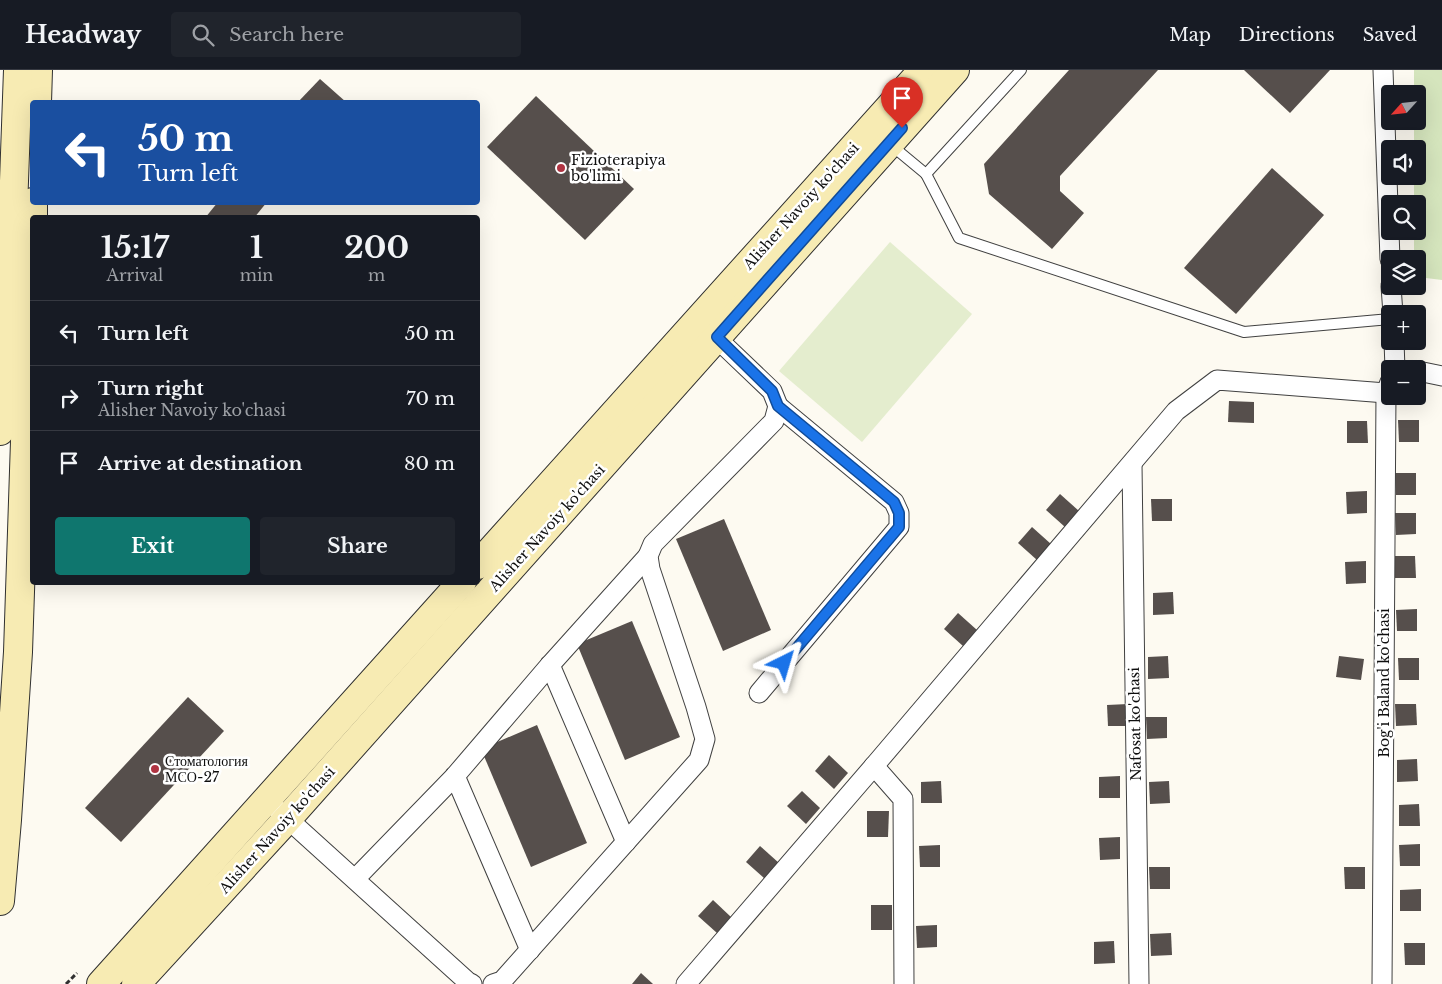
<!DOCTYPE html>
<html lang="en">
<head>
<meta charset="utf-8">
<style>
	body { margin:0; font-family:"Libre Baskerville",serif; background:#20242c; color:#f1f3f6; height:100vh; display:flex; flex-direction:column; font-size:19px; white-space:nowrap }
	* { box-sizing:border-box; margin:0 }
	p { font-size:16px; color:#9ea1a6 }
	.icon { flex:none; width:28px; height:28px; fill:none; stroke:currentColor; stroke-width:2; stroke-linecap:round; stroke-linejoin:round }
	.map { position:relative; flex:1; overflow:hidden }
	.drawer { position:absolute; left:30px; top:145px; width:450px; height:370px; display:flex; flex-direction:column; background:#171b24; border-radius:5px; box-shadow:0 5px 20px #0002 }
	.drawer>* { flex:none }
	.top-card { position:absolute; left:30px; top:30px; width:450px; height:105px; border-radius:5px; box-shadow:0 5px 20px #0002; background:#1a4fa0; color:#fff; overflow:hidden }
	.needle { width:32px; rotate:243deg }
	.buttons { position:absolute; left:1381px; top:15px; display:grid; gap:10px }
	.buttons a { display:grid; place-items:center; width:45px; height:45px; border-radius:5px; background:#171b24; box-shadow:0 5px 20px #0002; font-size:25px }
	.pin { position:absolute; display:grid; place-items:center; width:42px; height:42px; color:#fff; margin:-51px -21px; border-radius:50% 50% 50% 0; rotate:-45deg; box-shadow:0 0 5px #0007 }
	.pin .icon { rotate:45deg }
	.me { position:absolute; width:55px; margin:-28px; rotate:40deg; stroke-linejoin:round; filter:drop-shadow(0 0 4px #0008) }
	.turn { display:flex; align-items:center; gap:18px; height:105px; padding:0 25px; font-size:22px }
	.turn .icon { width:65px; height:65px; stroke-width:2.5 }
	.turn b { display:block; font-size:35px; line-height:42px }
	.eta { display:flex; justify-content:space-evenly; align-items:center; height:85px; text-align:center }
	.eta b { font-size:30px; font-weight:800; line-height:35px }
	.action { display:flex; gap:10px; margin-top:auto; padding:10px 25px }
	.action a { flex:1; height:58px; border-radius:5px; background:#0f766e; color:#fff; font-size:20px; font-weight:800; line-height:58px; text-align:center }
	.action a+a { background:#20242c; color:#f1f3f6 }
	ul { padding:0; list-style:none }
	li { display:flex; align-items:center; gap:15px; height:65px; padding:0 25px; border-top:1px solid #363941 }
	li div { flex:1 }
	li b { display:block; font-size:19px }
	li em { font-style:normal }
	header { display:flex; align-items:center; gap:30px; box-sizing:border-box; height:70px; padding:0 25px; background:#171b24; border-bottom:1px solid #363941 }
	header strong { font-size:24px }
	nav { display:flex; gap:28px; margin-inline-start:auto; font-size:18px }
	.search { width:350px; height:45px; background:#20242c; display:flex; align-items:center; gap:12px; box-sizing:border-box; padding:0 18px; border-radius:5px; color:#9ea1a6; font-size:19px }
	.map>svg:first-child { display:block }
</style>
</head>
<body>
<header>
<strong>Headway</strong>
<div class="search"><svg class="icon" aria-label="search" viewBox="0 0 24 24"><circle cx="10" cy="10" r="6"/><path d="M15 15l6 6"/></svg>Search here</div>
<nav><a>Map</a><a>Directions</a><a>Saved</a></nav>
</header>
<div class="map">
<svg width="1442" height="914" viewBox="0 0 1442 914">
	<rect width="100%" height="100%" fill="#fdfaf1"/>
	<path fill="#d5e5bd" d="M1414,0H1442V210L1418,207V189H1414V161H1418V134H1414V106H1418V79H1414V51H1418V24H1414Z"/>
	<path fill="#e4edce" d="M890,172L972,244L862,372L779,301Z"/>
	<g fill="#564f4c">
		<path d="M1069,0H1158L1060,106V121L1084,143L1052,179L989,124L984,94Z"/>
		<path d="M1244,0H1330L1290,43Z"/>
		<path d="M320,9L346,32H298Z"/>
		<path d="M536,26L634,119L585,170L487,77Z"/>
		<path d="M1272,98L1324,145L1236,244L1184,198Z"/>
		<path d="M218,132H267L254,148H205Z"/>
		<path d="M1229,331L1254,332V353L1228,352Z"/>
		<path d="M1398,350H1419V372H1399Z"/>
		<path d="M1347,351H1367L1368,373H1347Z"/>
		<path d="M1395,403H1416V425H1396Z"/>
		<path d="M1367,421V443L1347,444L1346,422Z"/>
		<path d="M1060,424L1079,441L1065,457L1046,440Z"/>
		<path d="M1151,429H1172V451H1152Z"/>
		<path d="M1395,443H1416V464L1396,465Z"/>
		<path d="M724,449L771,560L723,581L676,469Z"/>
		<path d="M1032,457L1051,474L1037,490L1018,473Z"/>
		<path d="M1394,486H1415L1416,508H1395Z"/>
		<path d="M1366,491V513L1346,514L1345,492Z"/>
		<path d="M1173,522L1174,544L1153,545V523Z"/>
		<path d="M1417,539V561H1397L1396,540Z"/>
		<path d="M958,543L977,560L963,576L944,559Z"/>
		<path d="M632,551L680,667L625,690L577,574Z"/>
		<path d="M1168,586L1169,608L1148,609V587Z"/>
		<path d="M1339,586L1364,589L1361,610L1336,607Z"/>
		<path d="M1398,588H1419V610H1399Z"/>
		<path d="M188,627L224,661L121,772L85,738Z"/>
		<path d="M1128,634L1129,656H1108L1107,635Z"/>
		<path d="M1395,634H1416L1417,655L1396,656Z"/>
		<path d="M1146,647H1167V668L1147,669Z"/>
		<path d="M537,655L587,773L531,797L481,679Z"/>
		<path d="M829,685L848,703L834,719L815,701Z"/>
		<path d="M1417,689L1418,711L1397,712V690Z"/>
		<path d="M1120,706V728H1099V707Z"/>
		<path d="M941,711L942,733H921V712Z"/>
		<path d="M1169,711L1170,733L1150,734L1149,712Z"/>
		<path d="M802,721L820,738L806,754L787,736Z"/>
		<path d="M1419,734L1420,756H1399V735Z"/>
		<path d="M867,741H889L888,767H867Z"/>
		<path d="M1120,767V789L1100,790L1099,768Z"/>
		<path d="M1420,774V796H1400L1399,775Z"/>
		<path d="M940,775V797H920L919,776Z"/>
		<path d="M760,776L779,793L765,809L746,792Z"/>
		<path d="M1149,797H1170V819H1150Z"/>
		<path d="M1344,797H1365V819H1345Z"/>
		<path d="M1421,819V841H1400V820Z"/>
		<path d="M713,830L731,847L717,863L698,846Z"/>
		<rect x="871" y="835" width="21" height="25"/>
		<path d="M937,855V877L917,878L916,856Z"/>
		<path d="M1171,863L1172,885L1151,886L1150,864Z"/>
		<path d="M1114,871L1115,893L1094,894V872Z"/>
		<path d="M1404,873H1425V895H1405Z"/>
		<path d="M641,903L653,914H632Z"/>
	</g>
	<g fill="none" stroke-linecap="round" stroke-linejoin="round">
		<defs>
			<g id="lane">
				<path d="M891,75L926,104L959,168L1244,262L1390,249"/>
				<path d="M926,104L1021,0"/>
			</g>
			<g id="street">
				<path d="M1383,0L1390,189"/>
				<path d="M1391,216L1393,244"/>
				<path d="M1394,271L1395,299"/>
				<path d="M1418,301L1442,306"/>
				<path d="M1132,394L1139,914"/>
				<path d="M550,595L626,772"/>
				<path d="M759,623L899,457V443L894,432L778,336"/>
				<path d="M874,696L903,729L904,914"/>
				<path d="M455,706L530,880"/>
				<path d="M279,741L468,912L472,914"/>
				<path d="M355,809L455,706L550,595L648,486"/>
				<path d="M493,914L502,911L699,690L705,669L696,637L650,499L648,486L653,474L774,351L778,336L772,321L708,260"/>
				<path d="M686,914L874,696L1176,341L1217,310L1386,323"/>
				<path d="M1382,914L1386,323L1390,312"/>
			</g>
			<g id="secondary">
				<path d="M37,32L38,0"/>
				<path d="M33,148V132"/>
				<path d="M0,361L13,139L18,0"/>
				<path d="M478,495L923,0"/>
				<path d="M0,831L7,750L18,582L32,160"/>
				<path d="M101,914L462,512"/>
				<path d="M136,914L288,748L955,0"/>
			</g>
		</defs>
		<use href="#lane" stroke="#414141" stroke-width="12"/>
		<use href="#street" stroke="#414141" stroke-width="21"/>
		<use href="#secondary" stroke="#303030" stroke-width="30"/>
		<path stroke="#303030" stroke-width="3" stroke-dasharray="5 2.5" stroke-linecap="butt" d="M66,914L77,903"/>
		<use href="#lane" stroke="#fff" stroke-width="10"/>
		<use href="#street" stroke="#fff" stroke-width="19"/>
		<use href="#secondary" stroke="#f7ebb3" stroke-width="28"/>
	</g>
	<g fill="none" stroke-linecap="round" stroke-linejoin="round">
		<defs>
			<path id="route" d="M784,593L899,457V443L894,432L778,336L772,321L717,267L902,58"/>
		</defs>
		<use href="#route" stroke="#114b97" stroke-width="12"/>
		<use href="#route" stroke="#1a73e8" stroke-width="9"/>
	</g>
	<g fill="#b03442" stroke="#fff" stroke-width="2">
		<circle cx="561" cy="98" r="5"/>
		<circle cx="155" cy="699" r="5"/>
	</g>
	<g text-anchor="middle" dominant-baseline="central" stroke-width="5" stroke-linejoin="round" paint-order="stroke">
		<g font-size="14" fill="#0e0e0e" stroke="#fff" text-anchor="start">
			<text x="571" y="90">Fizioterapiya<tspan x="571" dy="16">bo'limi</tspan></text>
			<text x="165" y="691">Стоматология<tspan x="165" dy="16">МСО-27</tspan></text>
		</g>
		<g font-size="14" fill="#0e0e0e" stroke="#fff">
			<text transform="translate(801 136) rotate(-48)">Alisher Navoiy ko'chasi</text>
			<text transform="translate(547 458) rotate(-48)">Alisher Navoiy ko'chasi</text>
			<text transform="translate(1384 613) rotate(-90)">Bog'i Baland ko'chasi</text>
			<text transform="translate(1135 654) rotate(-91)">Nafosat ko'chasi</text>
			<text transform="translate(277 760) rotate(-48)">Alisher Navoiy ko'chasi</text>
		</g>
	</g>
</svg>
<div class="buttons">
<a><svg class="needle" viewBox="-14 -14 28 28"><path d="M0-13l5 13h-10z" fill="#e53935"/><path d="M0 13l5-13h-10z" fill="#9ea1a6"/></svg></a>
<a><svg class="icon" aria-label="sound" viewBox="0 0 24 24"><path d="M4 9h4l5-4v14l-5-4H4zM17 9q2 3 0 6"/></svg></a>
<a><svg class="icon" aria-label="search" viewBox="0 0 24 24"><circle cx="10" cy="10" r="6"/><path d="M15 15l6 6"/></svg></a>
<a><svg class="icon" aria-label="layers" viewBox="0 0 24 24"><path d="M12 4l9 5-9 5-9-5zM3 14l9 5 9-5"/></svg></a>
<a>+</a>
<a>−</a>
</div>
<div class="pin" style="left:902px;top:58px;background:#d93025"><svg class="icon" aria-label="arrive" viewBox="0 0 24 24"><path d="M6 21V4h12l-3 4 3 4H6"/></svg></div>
<svg class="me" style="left:784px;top:593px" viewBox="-20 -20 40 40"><path d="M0-17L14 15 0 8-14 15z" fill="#1a73e8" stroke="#fff" stroke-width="4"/></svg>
<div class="top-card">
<div class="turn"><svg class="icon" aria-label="left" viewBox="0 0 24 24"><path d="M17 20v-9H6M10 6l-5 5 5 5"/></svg><div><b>50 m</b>Turn left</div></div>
</div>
<section class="drawer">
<div class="eta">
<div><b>15:17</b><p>Arrival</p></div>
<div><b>1</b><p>min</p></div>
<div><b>200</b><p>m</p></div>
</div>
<ul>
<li><svg class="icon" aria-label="left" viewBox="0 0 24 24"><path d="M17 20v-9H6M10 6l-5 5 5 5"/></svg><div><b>Turn left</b></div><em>50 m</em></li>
<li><svg class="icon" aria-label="right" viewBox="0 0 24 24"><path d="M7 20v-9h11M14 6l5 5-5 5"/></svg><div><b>Turn right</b><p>Alisher Navoiy ko'chasi</p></div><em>70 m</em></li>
<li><svg class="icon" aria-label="arrive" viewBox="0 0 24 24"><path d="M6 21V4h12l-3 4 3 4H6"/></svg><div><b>Arrive at destination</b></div><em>80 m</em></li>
</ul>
<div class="action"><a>Exit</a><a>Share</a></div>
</section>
</div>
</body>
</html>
